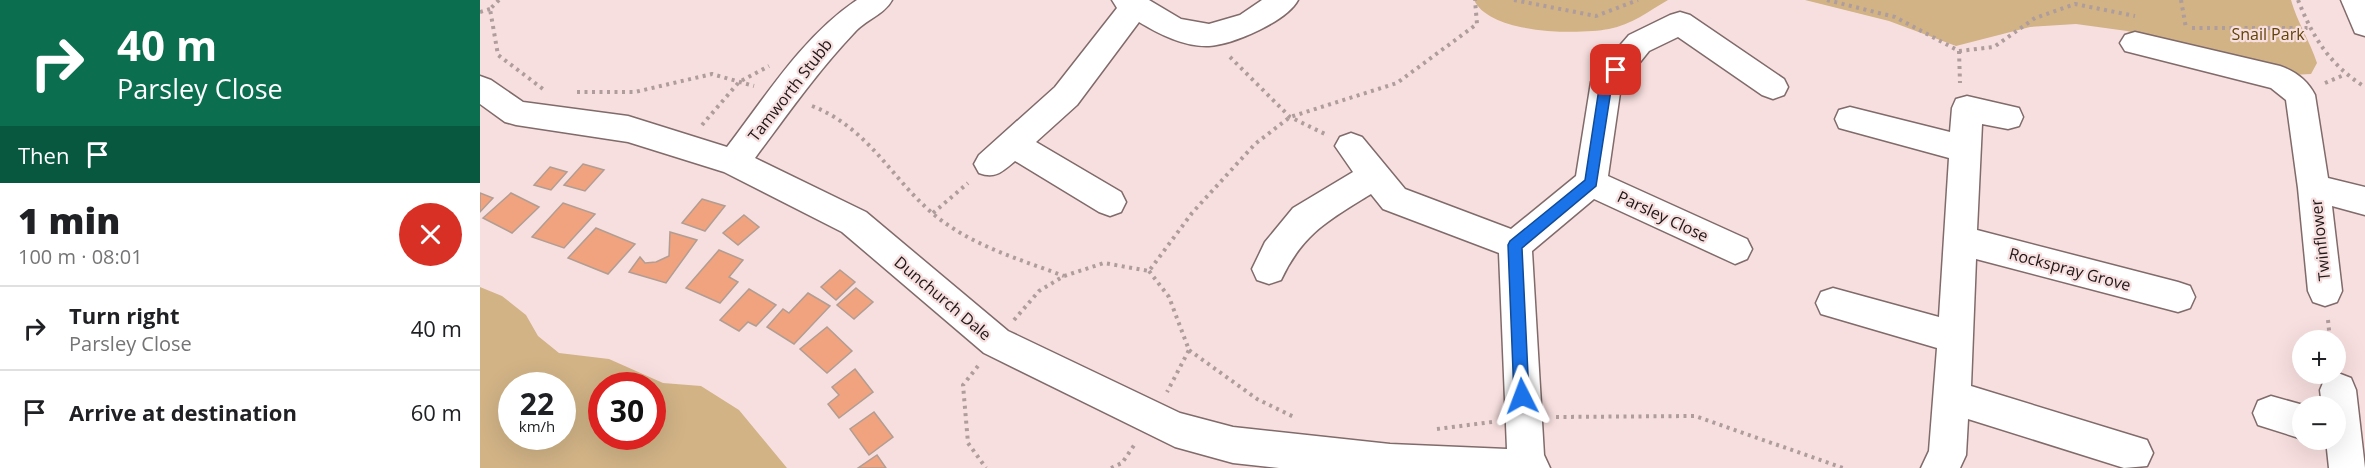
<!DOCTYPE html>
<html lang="en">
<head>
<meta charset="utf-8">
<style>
	body { margin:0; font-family:"Open Sans",sans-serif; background:#f2f2f2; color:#202124; height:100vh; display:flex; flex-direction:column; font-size:22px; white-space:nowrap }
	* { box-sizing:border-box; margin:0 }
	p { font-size:20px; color:#757577 }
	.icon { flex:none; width:33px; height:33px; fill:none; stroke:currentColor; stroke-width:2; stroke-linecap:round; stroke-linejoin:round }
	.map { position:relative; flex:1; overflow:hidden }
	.sheet { display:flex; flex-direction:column; background:#fff; width:480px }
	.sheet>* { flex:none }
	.guide { background:#0b6e4f; color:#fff; overflow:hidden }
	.buttons { position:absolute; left:1812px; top:330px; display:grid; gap:12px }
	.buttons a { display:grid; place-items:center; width:54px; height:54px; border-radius:50%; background:#fff; box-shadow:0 6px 24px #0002; font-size:30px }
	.speed { position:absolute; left:18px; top:372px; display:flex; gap:12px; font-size:30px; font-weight:700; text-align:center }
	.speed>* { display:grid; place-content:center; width:78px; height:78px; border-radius:50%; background:#fff; box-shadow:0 6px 24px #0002; line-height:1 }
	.speed small { font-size:15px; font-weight:400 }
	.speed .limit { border:9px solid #d22; background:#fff; color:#111 }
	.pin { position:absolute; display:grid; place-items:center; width:51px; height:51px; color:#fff; margin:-26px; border-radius:12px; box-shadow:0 3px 9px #0006 }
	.me { position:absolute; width:66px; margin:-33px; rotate:357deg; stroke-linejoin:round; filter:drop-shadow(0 0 4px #0008) }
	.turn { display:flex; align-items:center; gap:21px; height:126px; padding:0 18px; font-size:27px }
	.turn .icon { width:78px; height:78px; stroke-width:2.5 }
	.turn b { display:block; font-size:42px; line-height:51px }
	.then { display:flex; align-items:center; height:57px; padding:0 18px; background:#0003; gap:12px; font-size:22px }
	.round { display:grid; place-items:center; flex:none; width:63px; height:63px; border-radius:32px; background:#f2f2f2 }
	.head { display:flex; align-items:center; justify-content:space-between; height:102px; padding:0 18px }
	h1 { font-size:36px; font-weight:800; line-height:45px }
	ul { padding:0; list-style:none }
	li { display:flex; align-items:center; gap:18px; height:84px; padding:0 18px; border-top:2px solid #e0e0e0 }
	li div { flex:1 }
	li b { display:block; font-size:22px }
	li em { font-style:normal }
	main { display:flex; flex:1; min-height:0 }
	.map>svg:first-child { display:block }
</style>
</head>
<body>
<main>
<section class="sheet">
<div class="guide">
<div class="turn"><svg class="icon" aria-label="right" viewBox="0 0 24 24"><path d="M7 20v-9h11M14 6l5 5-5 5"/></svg><div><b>40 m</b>Parsley Close</div></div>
<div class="then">Then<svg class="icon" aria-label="arrive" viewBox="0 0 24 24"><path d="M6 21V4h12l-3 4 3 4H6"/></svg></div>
</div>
<div class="head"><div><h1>1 min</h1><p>100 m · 08:01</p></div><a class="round" style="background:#d93025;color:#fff"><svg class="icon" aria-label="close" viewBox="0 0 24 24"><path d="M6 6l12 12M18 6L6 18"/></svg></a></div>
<ul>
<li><svg class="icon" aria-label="right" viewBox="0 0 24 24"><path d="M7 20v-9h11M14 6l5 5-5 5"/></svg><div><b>Turn right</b><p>Parsley Close</p></div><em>40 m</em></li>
<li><svg class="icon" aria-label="arrive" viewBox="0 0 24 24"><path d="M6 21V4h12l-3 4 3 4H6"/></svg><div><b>Arrive at destination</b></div><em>60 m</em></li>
</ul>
</section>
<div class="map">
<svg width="1885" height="468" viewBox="0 0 1885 468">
	<rect width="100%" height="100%" fill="#f8dfdf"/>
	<g fill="#d1b386" fill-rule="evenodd">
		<path d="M994,0H1188C1169,11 1151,25 1129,29C1096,35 1010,34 994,0Z"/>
		<path d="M1325,0H1811C1817,22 1830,41 1837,63L1831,74L1812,75L1647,31L1596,24L1550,27L1476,46L1409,21Z"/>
		<path d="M0,287L22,296L46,315L58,336L79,353L129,359L183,383L221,386L259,410L307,468H0ZM32,386H82V436H32ZM122,386H172V436H122Z"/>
	</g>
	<g fill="#f0a37e" stroke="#b19d93" stroke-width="1.5">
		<path d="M103,164L124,170L105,191L84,185Z"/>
		<path d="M70,167L87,172L71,190L54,185Z"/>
		<path d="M0,193L13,198L0,212Z"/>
		<path d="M31,193L59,207L32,233L3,218Z"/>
		<path d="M222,199L245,206L225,231L202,223Z"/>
		<path d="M83,203L115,214L84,248L52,237Z"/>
		<path d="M264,215L279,227L258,245L243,233Z"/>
		<path d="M116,228L155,244L128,274L88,258Z"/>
		<path d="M190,232L217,240L186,283L149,272L160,257L165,263L176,262L189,256Z"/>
		<path d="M239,250L263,260L249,277L258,282L240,303L206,288Z"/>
		<path d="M360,270L375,282L356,300L341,287Z"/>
		<path d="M376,288L393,302L374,319L357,305Z"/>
		<path d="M269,289L296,305L276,326L268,322L259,331L240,320Z"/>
		<path d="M328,293L350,306L314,344L287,327L303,309L309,313Z"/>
		<path d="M347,327L372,351L347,373L320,349Z"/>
		<path d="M375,369L393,392L359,418L348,404L359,395L352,387Z"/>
		<path d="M394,412L413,437L389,455L370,429Z"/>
		<path d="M397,455L406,468H378Z"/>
	</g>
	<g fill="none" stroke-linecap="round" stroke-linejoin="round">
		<defs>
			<g id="minor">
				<path d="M377,0H412C404,15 385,20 374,33C337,72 307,115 275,158L386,212L528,331L700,413L753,427L910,444L1027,449L1019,253L903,209L891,194C849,220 823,233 801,280L789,284L777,280L772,269L785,242L813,208L873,172L855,146L860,137L871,133L882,137L925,189L1031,229L1096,176L1111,82L1115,74L1149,35L1190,15L1200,12L1210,15L1304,79L1308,87L1304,95L1293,99L1282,95L1198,37L1169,51L1141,86L1128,176L1267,239L1272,249L1267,259L1255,264L1114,199L1052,251L1064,455L1070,468H799L753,463L695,447L504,353L362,232L244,172L148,142L36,125L25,122L0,104V76L11,80L43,102L148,116L247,147C286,96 323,36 377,0Z"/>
				<path d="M632,0H669L701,19L729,24L760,15L782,0H818C807,21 753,45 729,46C704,47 679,34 659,22L597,105L556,142L641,192L646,202L641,212L630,216L619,212L535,161C522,172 515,179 499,173L494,164L499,155L575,87L637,8Z"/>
				<path d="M1861,0H1885V36L1875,33Z"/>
				<path d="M1655,32L1800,66C1815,71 1828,81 1835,95L1848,178L1885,187V215L1852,206L1862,291L1857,302L1845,306L1833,302L1828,291L1818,188L1806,100L1791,88L1645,51L1640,43L1645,35Z"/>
				<path d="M1487,96L1539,108L1543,117L1539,126L1528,129L1502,124L1497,230L1698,282L1710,286L1715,297L1710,308L1698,312L1496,259L1491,386L1667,440L1673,453L1667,466L1644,468L1488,419L1486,455L1480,468H1441L1449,451L1457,348L1341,314L1336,303L1341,292L1353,288L1459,317L1469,158L1359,128L1355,119L1359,110L1370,107L1470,132L1472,108L1476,99Z"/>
				<path d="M1858,373L1871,378L1876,390L1885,468H1849L1846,440H1856V406H1842L1840,390L1845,378Z"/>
				<path d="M1791,396L1827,406H1822V439L1778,425L1773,413L1778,401Z"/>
			</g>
		</defs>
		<use href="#minor" stroke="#806a6a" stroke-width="3"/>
		<g stroke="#af9c9c" stroke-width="4" stroke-dasharray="3 4.5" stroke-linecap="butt">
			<path d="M19,0L10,9L18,55L63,89"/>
			<path d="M1034,0L1116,16L1158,0"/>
			<path d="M1347,0L1415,17L1479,51L1514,47L1555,18L1595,4L1655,16"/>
			<path d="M1701,0L1706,28"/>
			<path d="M1818,0C1833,38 1850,65 1885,87"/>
			<path d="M0,12L10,9"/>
			<path d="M1712,28H1828"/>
			<path d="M1479,51L1480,83"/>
			<path d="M750,57L810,117L845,134"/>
			<path d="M1845,83L1864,75"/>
			<path d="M97,92H155L232,74L274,86"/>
			<path d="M332,106C388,128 409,175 451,212C489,245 539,259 584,276"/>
			<path d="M222,125L259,82L289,66"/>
			<path d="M453,213L488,183"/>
			<path d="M669,271L689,297L709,350L687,392"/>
			<path d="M534,320L559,291L584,276L624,263L669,271L712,213L775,144L810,117L917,83L997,24L995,0"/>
			<path d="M1848,320L1850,340"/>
			<path d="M709,350L777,399L814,417"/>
			<path d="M498,366L483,385L488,443L506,468"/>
			<path d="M1076,417L1215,416L1363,468"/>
			<path d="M957,429L1012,422"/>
			<path d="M631,468L642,463L655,444"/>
		</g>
		<use href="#minor" fill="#fff" fill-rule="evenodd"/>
	</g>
	<path fill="#1a73e8" stroke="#114b97" stroke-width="1.5" d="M1136,65L1142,70L1132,84L1116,186L1042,248L1049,396L1047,401L1042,403L1036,401L1034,396L1028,245L1030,241L1105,180L1120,82L1132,67Z"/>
	<g text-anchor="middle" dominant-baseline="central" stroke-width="4.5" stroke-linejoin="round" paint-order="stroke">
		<g font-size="16" fill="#614207" stroke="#f8dfdf">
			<text x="1788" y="34">Snail Park</text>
		</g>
		<g font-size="16" fill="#1f1717" stroke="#f8dfdf">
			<text transform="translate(310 90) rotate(-52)">Tamworth Stubb</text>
			<text transform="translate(1183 216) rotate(25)">Parsley Close</text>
			<text transform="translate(1840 240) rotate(-96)">Twinflower</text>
			<text transform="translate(1590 269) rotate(15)">Rockspray Grove</text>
			<text transform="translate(463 298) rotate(40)">Dunchurch Dale</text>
		</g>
	</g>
</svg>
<div class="buttons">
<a>+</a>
<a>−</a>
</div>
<div class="speed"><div>22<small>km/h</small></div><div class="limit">30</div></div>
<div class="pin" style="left:1136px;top:70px;background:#d93025"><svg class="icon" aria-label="arrive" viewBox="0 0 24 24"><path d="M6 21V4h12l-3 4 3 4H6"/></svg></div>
<svg class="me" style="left:1042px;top:396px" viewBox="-20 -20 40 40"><path d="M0-17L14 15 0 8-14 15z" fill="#1a73e8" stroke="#fff" stroke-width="4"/></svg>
</div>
</main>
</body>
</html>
